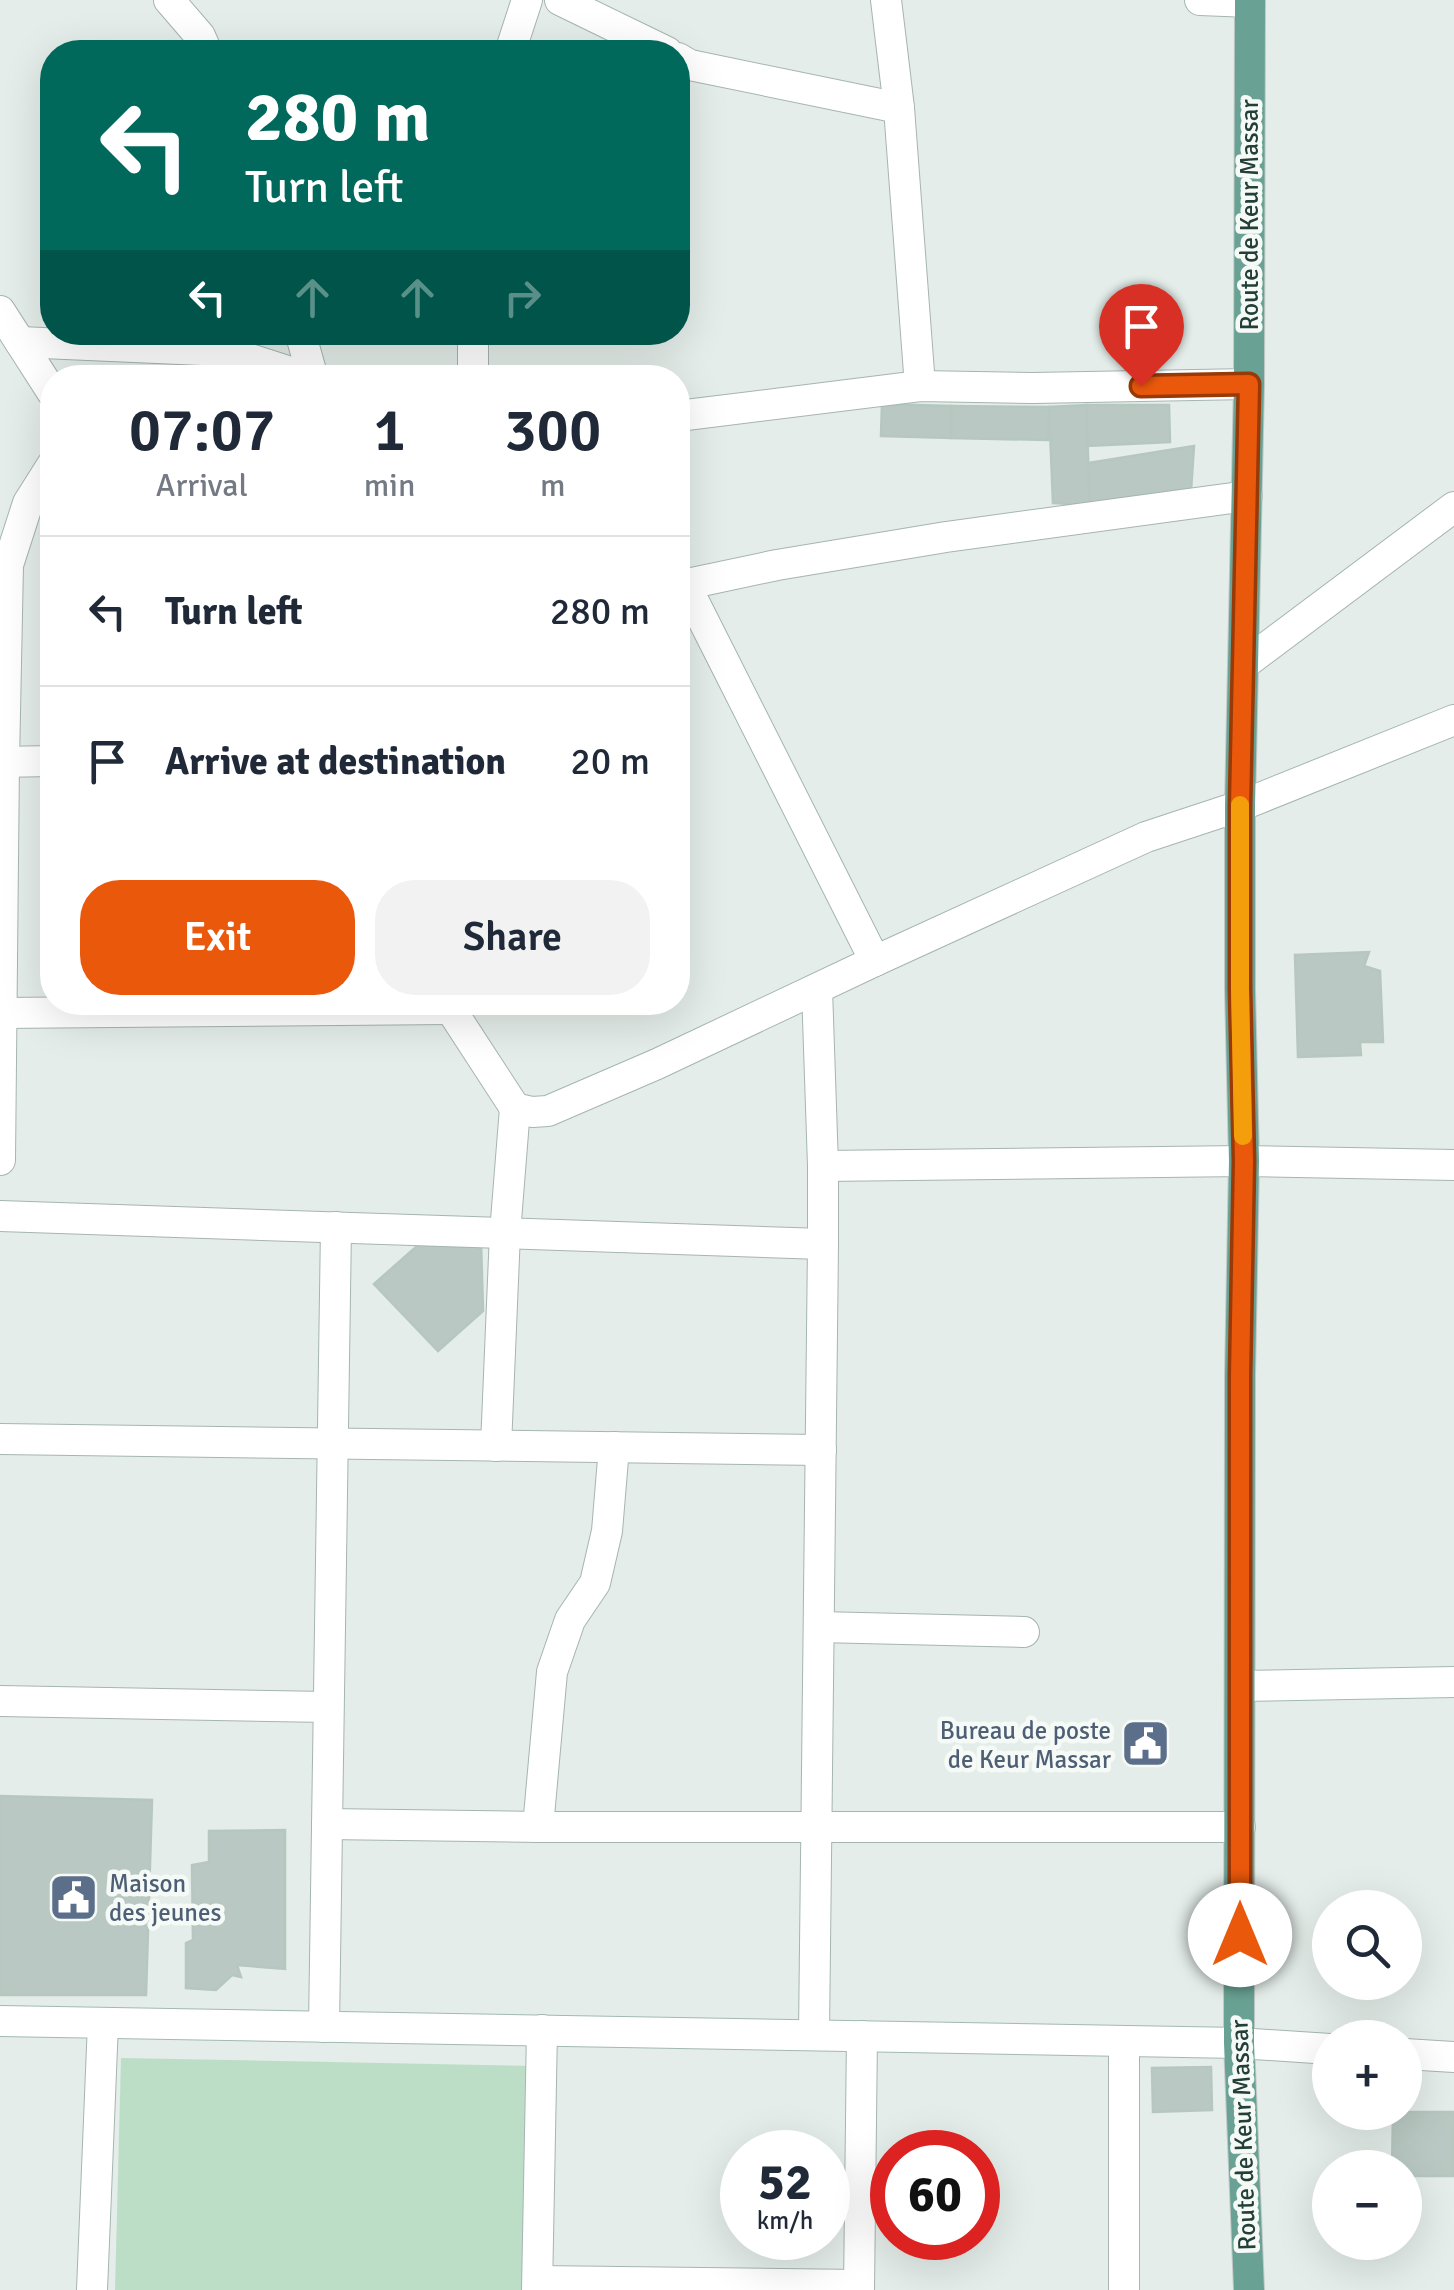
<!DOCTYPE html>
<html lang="en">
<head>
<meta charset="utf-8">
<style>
	body { margin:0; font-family:Signika,sans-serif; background:#f2f2f3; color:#1f2937; height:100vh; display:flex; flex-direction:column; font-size:38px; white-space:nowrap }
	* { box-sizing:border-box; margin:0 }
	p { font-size:32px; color:#747a83 }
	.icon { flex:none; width:55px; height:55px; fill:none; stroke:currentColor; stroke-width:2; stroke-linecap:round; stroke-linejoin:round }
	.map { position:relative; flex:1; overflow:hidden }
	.side { position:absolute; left:40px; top:365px; width:650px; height:650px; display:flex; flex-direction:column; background:#fff; border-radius:40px; box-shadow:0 10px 40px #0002 }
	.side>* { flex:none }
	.hud { position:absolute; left:40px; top:40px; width:650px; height:305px; border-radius:40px; box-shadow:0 10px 40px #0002; background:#00695c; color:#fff; overflow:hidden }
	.controls { position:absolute; left:1312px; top:1890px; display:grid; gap:20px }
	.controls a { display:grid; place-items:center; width:110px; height:110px; border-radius:50%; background:#fff; box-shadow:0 10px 40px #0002; font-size:50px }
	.speed { position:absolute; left:720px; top:2130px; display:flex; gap:20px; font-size:50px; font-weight:700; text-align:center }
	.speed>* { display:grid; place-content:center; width:130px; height:130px; border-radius:50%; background:#fff; box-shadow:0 10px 40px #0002; line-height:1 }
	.speed small { font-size:25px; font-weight:400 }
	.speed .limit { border:15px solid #d22; background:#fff; color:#111 }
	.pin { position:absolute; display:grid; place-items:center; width:85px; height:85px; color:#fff; margin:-102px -42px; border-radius:50% 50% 50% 0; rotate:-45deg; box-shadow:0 0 10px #0007 }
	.pin .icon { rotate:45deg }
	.me { position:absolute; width:110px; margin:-55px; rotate:0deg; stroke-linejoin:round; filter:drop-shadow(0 0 8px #0008) }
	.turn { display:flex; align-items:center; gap:35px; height:210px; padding:0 40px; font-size:45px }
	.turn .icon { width:130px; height:130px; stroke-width:2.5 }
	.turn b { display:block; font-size:70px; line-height:85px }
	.lanes { display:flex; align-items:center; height:95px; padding:0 40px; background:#0003; justify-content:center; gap:50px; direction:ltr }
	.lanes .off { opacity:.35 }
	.eta { display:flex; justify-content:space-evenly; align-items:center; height:170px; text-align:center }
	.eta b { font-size:60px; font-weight:600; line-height:70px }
	.primary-button { display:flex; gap:20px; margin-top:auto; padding:20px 40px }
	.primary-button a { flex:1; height:115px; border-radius:40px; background:#ea580c; color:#fff; font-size:40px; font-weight:600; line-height:115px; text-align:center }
	.primary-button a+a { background:#f2f2f3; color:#1f2937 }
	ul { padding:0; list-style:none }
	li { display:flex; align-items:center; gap:30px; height:150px; padding:0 40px; border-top:2px solid #e0e1e3 }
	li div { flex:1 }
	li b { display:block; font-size:38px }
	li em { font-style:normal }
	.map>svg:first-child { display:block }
</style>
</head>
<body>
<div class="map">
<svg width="1454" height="2290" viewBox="0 0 1454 2290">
	<rect width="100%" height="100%" fill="#e4ede9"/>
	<path fill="#bddec6" d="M121,2058L535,2066L530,2290H115Z"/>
	<g fill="#b9c8c2" stroke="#b6c7c0" stroke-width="2.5">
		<path d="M882,404L951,406V438L881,436Z"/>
		<path d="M1086,405H1169L1170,442L1087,446Z"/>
		<path d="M1086,405L1090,505L1053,503L1049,407Z"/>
		<path d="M951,406L1049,407L1048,440L951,438Z"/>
		<path d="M1194,446L1191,491L1090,505L1088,463Z"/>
		<path d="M1369,952L1364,966L1380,971L1383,1042H1360L1361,1055L1298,1057L1295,955Z"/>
		<path d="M425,1239L481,1242L483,1311L438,1351L374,1284Z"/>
		<path d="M0,1796L152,1800L146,1995H0Z"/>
		<path d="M285,1830V1969L237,1965L241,1977L232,1975L216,1990L186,1988V1943L193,1940L192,1865L209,1862V1831Z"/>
		<path d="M1211,2067L1212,2110L1153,2112L1152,2068Z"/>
		<path d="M1393,2112H1454V2176H1405V2168H1392Z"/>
	</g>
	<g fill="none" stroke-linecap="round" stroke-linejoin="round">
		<defs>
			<g id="street">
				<path d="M169,0L200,36L207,52"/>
				<path d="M560,0L667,52"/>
				<path d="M886,0L899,108L920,386"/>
				<path d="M1200,0L1250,2"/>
				<path d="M510,52L527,0"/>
				<path d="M678,58L690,65L899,108"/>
				<path d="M0,311L52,392"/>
				<path d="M300,332L313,378"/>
				<path d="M20,342L225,351L309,378"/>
				<path d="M473,378V332"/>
				<path d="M678,416L920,386L1033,388L1249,384"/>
				<path d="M685,584L875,961"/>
				<path d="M678,586L777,565L946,537L1247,496"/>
				<path d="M1243,665L1454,507"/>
				<path d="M0,762L52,761"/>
				<path d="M446,1002L515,1108L532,1112L548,1111L657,1064L875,961L1146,837L1240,806L1454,720"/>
				<path d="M1,1013L450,1009"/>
				<path d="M0,1160L4,762L8,565L28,503L52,465"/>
				<path d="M823,1166L1244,1161L1454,1165"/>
				<path d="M0,1216L823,1244"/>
				<path d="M0,1439L821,1450"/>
				<path d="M496,1446L505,1233L515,1108"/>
				<path d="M819,1627L1024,1632"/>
				<path d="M0,1701L328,1707"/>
				<path d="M327,1824L538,1827H1240"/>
				<path d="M538,1827L552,1672L570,1620L595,1583L607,1531L614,1447"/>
				<path d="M324,2027L336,1227"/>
				<path d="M814,2035L823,1244V1166L817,989"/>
				<path d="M1239,2043L1330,2049"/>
				<path d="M1405,2054L1454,2057"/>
				<path d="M538,2281L859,2285"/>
				<path d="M92,2290L103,2023"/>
				<path d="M537,2290L542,2030"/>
				<path d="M859,2290L862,2036"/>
				<path d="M1124,2290V2041"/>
			</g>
			<g id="secondary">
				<path d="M1240,1686L1454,1682"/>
				<path d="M0,2021L1239,2043"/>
			</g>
			<path id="primary" d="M1249,2290L1239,2043L1240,1376L1244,1161L1240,989V806L1249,384L1250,0"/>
		</defs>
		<use href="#street" stroke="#a6b5b0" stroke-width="32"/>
		<use href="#secondary" stroke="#a2b9b1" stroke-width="32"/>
		<use href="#primary" stroke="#c1c9c7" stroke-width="32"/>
		<use href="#street" stroke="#fff" stroke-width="30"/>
		<use href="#secondary" stroke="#fff" stroke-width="30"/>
		<use href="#primary" stroke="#69a294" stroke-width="30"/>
	</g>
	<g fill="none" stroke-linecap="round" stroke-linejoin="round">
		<defs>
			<path id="route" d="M1141,386L1249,384L1240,806V989L1244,1161L1240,1376V1935"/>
		</defs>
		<use href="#route" stroke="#983908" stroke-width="25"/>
		<use href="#route" stroke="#ea580c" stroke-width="18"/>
		<path stroke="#f59e0b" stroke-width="18" d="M1240,805V989L1243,1136"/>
	</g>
	<defs>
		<symbol id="civic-square" viewBox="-11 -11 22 22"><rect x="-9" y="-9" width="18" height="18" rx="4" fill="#5c6f8a" stroke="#f5faf7"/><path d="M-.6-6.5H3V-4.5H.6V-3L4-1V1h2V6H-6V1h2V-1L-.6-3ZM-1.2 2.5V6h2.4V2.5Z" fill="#fff"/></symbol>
	</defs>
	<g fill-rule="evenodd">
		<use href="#civic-square" x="1118" y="1716" width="55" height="55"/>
		<use href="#civic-square" x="46" y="1870" width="55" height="55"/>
	</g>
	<g text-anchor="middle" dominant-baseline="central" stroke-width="9" stroke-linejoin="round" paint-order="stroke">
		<g font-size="25" fill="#233f38" stroke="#f5faf7">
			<text transform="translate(1249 215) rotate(-90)">Route de Keur Massar</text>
			<text transform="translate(1243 2135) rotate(-92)">Route de Keur Massar</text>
		</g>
		<g font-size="25" fill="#4e5e75" stroke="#f5faf7" text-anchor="end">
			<text x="1111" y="1730">Bureau de poste<tspan x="1111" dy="29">de Keur Massar</tspan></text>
			<text x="109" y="1883" text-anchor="start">Maison<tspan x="109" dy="29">des jeunes</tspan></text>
		</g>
	</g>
</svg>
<div class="controls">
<a><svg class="icon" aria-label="search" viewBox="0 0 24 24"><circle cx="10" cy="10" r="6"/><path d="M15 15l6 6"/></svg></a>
<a>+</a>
<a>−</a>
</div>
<div class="speed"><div>52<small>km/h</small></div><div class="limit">60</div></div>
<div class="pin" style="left:1141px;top:386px;background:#d93025"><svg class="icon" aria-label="arrive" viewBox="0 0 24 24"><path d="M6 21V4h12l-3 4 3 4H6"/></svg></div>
<svg class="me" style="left:1240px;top:1935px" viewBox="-20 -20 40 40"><circle r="19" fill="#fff"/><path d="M0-13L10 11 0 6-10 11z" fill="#ea580c"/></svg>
<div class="hud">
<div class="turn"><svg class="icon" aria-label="left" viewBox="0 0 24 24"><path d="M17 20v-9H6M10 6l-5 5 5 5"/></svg><div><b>280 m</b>Turn left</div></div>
<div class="lanes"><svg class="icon" aria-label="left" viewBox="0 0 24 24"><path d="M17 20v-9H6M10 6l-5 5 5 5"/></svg><svg class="icon off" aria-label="ahead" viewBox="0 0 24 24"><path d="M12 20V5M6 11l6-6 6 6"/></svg><svg class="icon off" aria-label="ahead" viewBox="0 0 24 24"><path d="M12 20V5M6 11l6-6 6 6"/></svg><svg class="icon off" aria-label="right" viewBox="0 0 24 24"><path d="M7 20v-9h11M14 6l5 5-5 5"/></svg></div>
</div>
<section class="side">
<div class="eta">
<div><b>07:07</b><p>Arrival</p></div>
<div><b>1</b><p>min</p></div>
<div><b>300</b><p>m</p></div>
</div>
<ul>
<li><svg class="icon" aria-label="left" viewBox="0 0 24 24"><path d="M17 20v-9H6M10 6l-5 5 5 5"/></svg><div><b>Turn left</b></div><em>280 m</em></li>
<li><svg class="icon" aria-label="arrive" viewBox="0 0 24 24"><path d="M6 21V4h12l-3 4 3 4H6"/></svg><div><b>Arrive at destination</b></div><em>20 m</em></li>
</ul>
<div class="primary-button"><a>Exit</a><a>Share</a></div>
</section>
</div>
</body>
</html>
